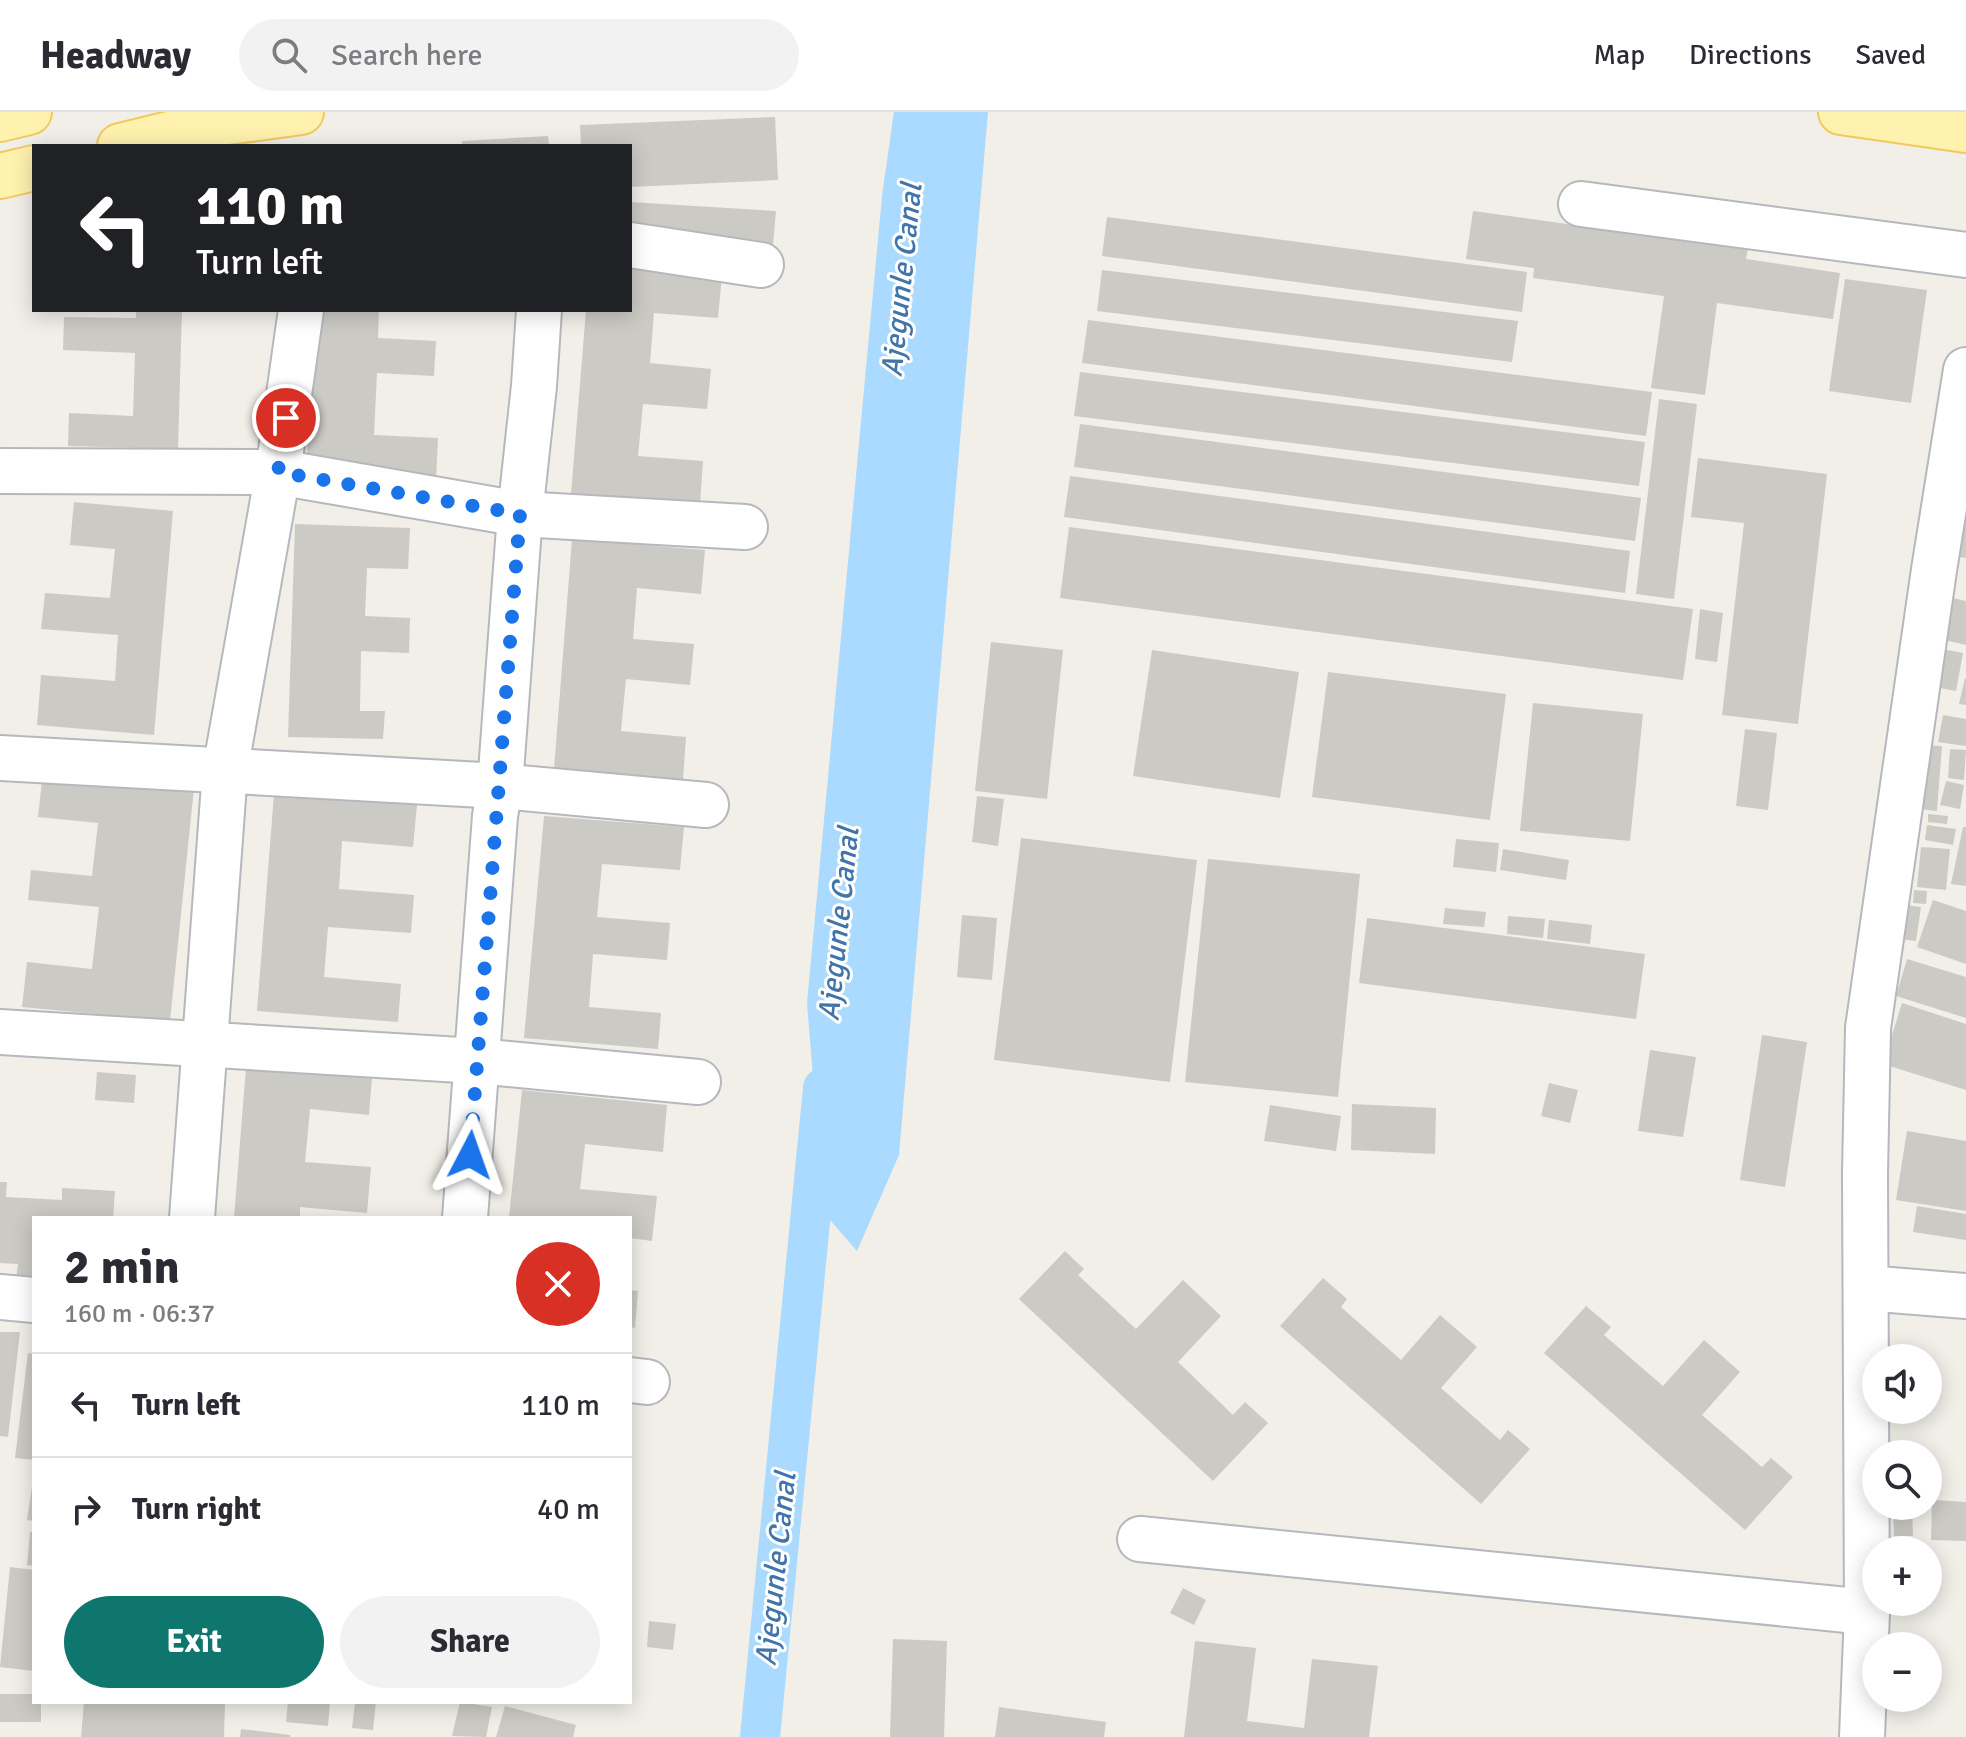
<!DOCTYPE html>
<html lang="en">
<head>
<meta charset="utf-8">
<style>
	body { margin:0; font-family:Signika,sans-serif; background:#f2f2f3; color:#2b2b33; height:100vh; display:flex; flex-direction:column; font-size:30px; white-space:nowrap }
	* { box-sizing:border-box; margin:0 }
	p { font-size:26px; color:#7c7c81 }
	.icon { flex:none; width:44px; height:44px; fill:none; stroke:currentColor; stroke-width:2; stroke-linecap:round; stroke-linejoin:round }
	.map { position:relative; flex:1; overflow:hidden }
	.sheet { position:absolute; left:32px; top:1104px; width:600px; height:488px; display:flex; flex-direction:column; background:#fff; border-radius:0px; box-shadow:0 4px 20px #0003 }
	.sheet>* { flex:none }
	.hud { position:absolute; left:32px; top:32px; width:600px; height:168px; border-radius:0px; box-shadow:0 4px 20px #0003; background:#202124; color:#fff; overflow:hidden }
	.controls { position:absolute; left:1862px; top:1232px; display:grid; gap:16px }
	.controls a { display:grid; place-items:center; width:80px; height:80px; border-radius:50%; background:#fff; box-shadow:0 4px 20px #0003; font-size:40px }
	.pin { position:absolute; display:grid; place-items:center; width:68px; height:68px; color:#fff; margin:-34px; border:4px solid #fff; border-radius:50%; box-shadow:0 2px 8px #0007 }
	.me { position:absolute; width:88px; margin:-44px; rotate:4deg; stroke-linejoin:round; filter:drop-shadow(0 0 6px #0008) }
	.turn { display:flex; align-items:center; gap:28px; height:168px; padding:0 32px; font-size:36px }
	.turn .icon { width:104px; height:104px; stroke-width:2.5 }
	.turn b { display:block; font-size:56px; line-height:68px }
	.round { display:grid; place-items:center; flex:none; width:84px; height:84px; border-radius:42px; background:#f2f2f3 }
	.headline { display:flex; align-items:center; justify-content:space-between; height:136px; padding:0 32px }
	h1 { font-size:48px; font-weight:700; line-height:60px }
	.action { display:flex; gap:16px; margin-top:auto; padding:16px 32px }
	.action a { flex:1; height:92px; border-radius:48px; background:#0f766e; color:#fff; font-size:32px; font-weight:700; line-height:92px; text-align:center }
	.action a+a { background:#f2f2f3; color:#2b2b33 }
	ul { padding:0; list-style:none }
	li { display:flex; align-items:center; gap:24px; height:104px; padding:0 32px; border-top:2px solid #e1e1e2 }
	li div { flex:1 }
	li b { display:block; font-size:30px }
	li em { font-style:normal }
	header { display:flex; align-items:center; gap:48px; box-sizing:border-box; height:112px; padding:0 40px; background:#fff; border-bottom:2px solid #e1e1e2 }
	header strong { font-size:38px }
	nav { display:flex; gap:44px; margin-inline-start:auto; font-size:28px }
	.search { width:560px; height:72px; background:#f2f2f3; display:flex; align-items:center; gap:20px; box-sizing:border-box; padding:0 28px; border-radius:44px; color:#7c7c81; font-size:30px }
	.map>svg:first-child { display:block }
</style>
</head>
<body>
<header>
<strong>Headway</strong>
<div class="search"><svg class="icon" aria-label="search" viewBox="0 0 24 24"><circle cx="10" cy="10" r="6"/><path d="M15 15l6 6"/></svg>Search here</div>
<nav><a>Map</a><a>Directions</a><a>Saved</a></nav>
</header>
<div class="map">
<svg width="1966" height="1625" viewBox="0 0 1966 1625">
	<rect width="100%" height="100%" fill="#f1efe8"/>
	<path fill="#aadaff" d="M894,0H988L899,1043L857,1139L824,1101L807,891L882,84Z"/>
	<g fill="none" stroke-linecap="round" stroke-linejoin="round">
		<path stroke="#aadaff" stroke-width="40" d="M760,1625L823,976"/>
	</g>
	<g fill="#cccac5">
		<path d="M775,5L778,68L630,75V34H581L580,13Z"/>
		<path d="M548,24L549,34H462V29Z"/>
		<path d="M630,90L776,99L773,133L630,125Z"/>
		<path d="M1473,99L1748,137L1746,147L1840,161L1833,207L1717,191L1705,283L1651,276L1664,184L1533,166L1534,156L1466,147Z"/>
		<path d="M1107,105L1527,160L1522,200L1102,144Z"/>
		<path d="M630,155L722,163L718,206L654,201L650,251L711,257L707,297L643,292L638,344L703,349L700,393L571,382L586,198H630Z"/>
		<path d="M1102,158L1518,209L1512,250L1097,199Z"/>
		<path d="M1845,167L1927,178L1911,291L1829,279Z"/>
		<path d="M136,198H182L178,337L68,334L69,301L133,304L135,241L63,238L64,205L136,206Z"/>
		<path d="M315,198H379L378,226L436,229L434,264L377,261L374,323L438,326L436,368L306,361Z"/>
		<path d="M1088,208L1652,280L1646,324L1082,251Z"/>
		<path d="M1080,260L1645,330L1639,374L1074,304Z"/>
		<path d="M1659,287L1697,292L1674,487L1636,482Z"/>
		<path d="M1080,312L1641,386L1635,429L1074,355Z"/>
		<path d="M1698,346L1827,362L1798,612L1722,603L1744,411L1691,405Z"/>
		<path d="M1966,350V446L1953,444Z"/>
		<path d="M1070,364L1630,439L1625,481L1064,405Z"/>
		<path d="M74,390L173,399L154,623L37,613L41,563L115,569L118,523L41,517L45,481L110,486L115,437L70,433Z"/>
		<path d="M295,412L410,416L408,457L367,456L365,504L410,506L409,541L361,539L360,599H385L383,627L288,625Z"/>
		<path d="M1069,415L1693,497L1683,568L1060,486Z"/>
		<path d="M572,427L705,438L701,482L637,476L633,527L694,532L690,573L626,567L621,619L686,625L683,668L554,657Z"/>
		<path d="M1940,483L1966,489V533L1931,525Z"/>
		<path d="M1700,497L1723,501L1717,550L1695,547Z"/>
		<path d="M991,530L1063,538L1047,687L975,679Z"/>
		<path d="M1937,536L1963,541L1956,579L1930,574Z"/>
		<path d="M1152,538L1299,560L1280,686L1133,664Z"/>
		<path d="M1328,560L1506,582L1490,708L1312,685Z"/>
		<path d="M1965,566L1966,567V593L1959,592Z"/>
		<path d="M1533,591L1643,602L1630,729L1520,719Z"/>
		<path d="M1943,603L1966,607V634L1938,630Z"/>
		<path d="M1745,617L1777,621L1768,698L1736,694Z"/>
		<path d="M1923,633L1942,634L1937,699L1918,697Z"/>
		<path d="M1950,637L1966,638L1964,668L1948,666Z"/>
		<path d="M43,660L194,676L170,909L22,895L27,850L92,857L99,795L28,788L31,758L92,764L98,711L38,705Z"/>
		<path d="M1946,669L1964,673L1960,697L1940,693Z"/>
		<path d="M274,682L417,693L413,735L342,729L339,777L414,783L411,821L328,815L324,865L401,872L398,910L257,899Z"/>
		<path d="M977,684L1004,687L998,734L972,730Z"/>
		<path d="M1928,702L1948,704L1947,712L1928,710Z"/>
		<path d="M544,704L684,715L680,758L602,752L597,805L670,811L667,848L593,842L589,895L661,901L658,937L524,926Z"/>
		<path d="M1927,713L1956,717L1953,733L1925,728Z"/>
		<path d="M1963,715H1966V774L1951,772Z"/>
		<path d="M1021,726L1197,748L1170,970L994,948Z"/>
		<path d="M1456,727L1499,731L1496,760L1453,755Z"/>
		<path d="M1921,735L1950,737L1946,778L1917,775Z"/>
		<path d="M1503,737L1569,748L1566,768L1500,758Z"/>
		<path d="M1208,747L1360,762L1338,985L1185,970Z"/>
		<path d="M1914,778L1927,779L1926,792L1913,791Z"/>
		<path d="M1933,788L1966,799V852L1917,835Z"/>
		<path d="M1897,792L1921,795L1916,829L1892,826Z"/>
		<path d="M1445,796L1486,800L1484,815L1443,812Z"/>
		<path d="M962,803L997,806L992,868L957,865Z"/>
		<path d="M1508,804L1545,807L1543,826L1507,822Z"/>
		<path d="M1367,806L1645,842L1636,907L1359,871Z"/>
		<path d="M1549,808L1592,813L1590,832L1547,827Z"/>
		<path d="M1907,847L1966,865V906L1896,884Z"/>
		<path d="M1902,891L1966,912V978L1883,952Z"/>
		<path d="M1762,923L1807,930L1785,1075L1740,1068Z"/>
		<path d="M1650,938L1696,945L1683,1025L1638,1019Z"/>
		<path d="M246,955L372,965L369,1003L310,997L305,1050L371,1055L367,1101L300,1095V1106H234Z"/>
		<path d="M97,960L136,963L134,991L95,988Z"/>
		<path d="M1549,971L1578,978L1570,1011L1541,1004Z"/>
		<path d="M522,978L667,993L663,1040L585,1032L580,1077L657,1084L652,1129L630,1126V1106H509Z"/>
		<path d="M1352,992L1436,996L1435,1042L1351,1038Z"/>
		<path d="M1270,993L1341,1004L1336,1039L1264,1029Z"/>
		<path d="M1907,1019L1966,1029V1099L1896,1088Z"/>
		<path d="M0,1070H7L6,1085L62,1088V1076L115,1079L113,1106H34V1168L16,1167L18,1152L0,1151Z"/>
		<path d="M1917,1094L1966,1102V1128L1913,1120Z"/>
		<path d="M1065,1139L1084,1157L1078,1163L1136,1217L1183,1168L1221,1204L1178,1250L1233,1303L1245,1290L1268,1311L1213,1369L1019,1187Z"/>
		<path d="M1323,1166L1347,1187L1341,1195L1401,1248L1440,1203L1477,1235L1441,1276L1500,1328L1508,1318L1530,1337L1481,1392L1280,1214Z"/>
		<path d="M630,1178L638,1179L635,1216L630,1215Z"/>
		<path d="M1586,1194L1611,1215L1604,1223L1663,1274L1704,1228L1740,1260L1702,1303L1762,1355L1771,1346L1793,1365L1745,1418L1544,1241Z"/>
		<path d="M0,1220H20L8,1325L0,1324Z"/>
		<path d="M28,1241L34,1242V1348L15,1346Z"/>
		<path d="M32,1375H34V1409L27,1408Z"/>
		<path d="M1932,1388L1966,1390V1429L1931,1428Z"/>
		<path d="M1893,1394H1912L1913,1424H1894Z"/>
		<path d="M30,1420H34V1454L27,1453Z"/>
		<path d="M10,1455L34,1458V1559L0,1555Z"/>
		<path d="M1183,1476L1206,1488L1194,1513L1170,1501Z"/>
		<path d="M649,1509L676,1512L673,1538L647,1535Z"/>
		<path d="M893,1527L947,1529L944,1625H890Z"/>
		<path d="M1195,1529L1256,1536L1247,1609L1304,1616L1312,1547L1378,1554L1369,1625H1184Z"/>
		<path d="M0,1582H34V1590H41V1610H0Z"/>
		<path d="M84,1590H225L224,1625H81Z"/>
		<path d="M288,1590H330L328,1614L286,1610Z"/>
		<path d="M355,1590H376L373,1618L352,1616Z"/>
		<path d="M460,1590L492,1595L486,1625L452,1624Z"/>
		<path d="M505,1594L576,1613L573,1625H496Z"/>
		<path d="M999,1595L1106,1610L1104,1625H995Z"/>
		<path d="M241,1617L290,1623V1625H240Z"/>
	</g>
	<g fill="none" stroke-linecap="round" stroke-linejoin="round">
		<defs>
			<g id="minor">
				<path d="M1581,92L1966,143"/>
				<path d="M630,133L761,153"/>
				<path d="M0,359L278,360L520,402L745,415"/>
				<path d="M0,646L500,674L706,693"/>
				<path d="M0,920L477,949L698,970"/>
				<path d="M192,1106L225,659L278,360L301,198"/>
				<path d="M465,1106L495,704L500,674L520,402L534,274L539,198"/>
				<path d="M1866,1176L1966,1184"/>
				<path d="M0,1185L34,1188"/>
				<path d="M630,1268L647,1270"/>
				<path d="M1140,1427L1867,1500"/>
				<path d="M1862,1625L1867,1500L1865,1061L1868,916L1934,458L1966,258"/>
			</g>
			<g id="major">
				<path d="M1841,0L1966,18"/>
				<path d="M0,7L29,0"/>
				<path d="M120,34L206,13L301,0"/>
				<path d="M0,64L34,56"/>
			</g>
		</defs>
		<use href="#minor" stroke="#b5b8bc" stroke-width="48"/>
		<use href="#major" stroke="#f2c960" stroke-width="48"/>
		<use href="#minor" stroke="#fff" stroke-width="44"/>
		<use href="#major" stroke="#fff2af" stroke-width="44"/>
	</g>
	<g fill="none" stroke-linecap="round" stroke-linejoin="round">
		<path stroke="#1a73e8" stroke-width="14" stroke-dasharray="0 25.2" d="M286,306L278,360L520,402L470,1043"/>
	</g>
	<g text-anchor="middle" dominant-baseline="central" stroke-width="6" stroke-linejoin="round" paint-order="stroke">
		<g font-size="30" font-style="italic" fill="#4174aa" stroke="#fff">
			<text transform="translate(902 168) rotate(-84)">Ajegunle Canal</text>
			<text transform="translate(839 812) rotate(-84)">Ajegunle Canal</text>
			<text transform="translate(776 1457) rotate(-84)">Ajegunle Canal</text>
		</g>
	</g>
</svg>
<div class="controls">
<a><svg class="icon" aria-label="sound" viewBox="0 0 24 24"><path d="M4 9h4l5-4v14l-5-4H4zM17 9q2 3 0 6"/></svg></a>
<a><svg class="icon" aria-label="search" viewBox="0 0 24 24"><circle cx="10" cy="10" r="6"/><path d="M15 15l6 6"/></svg></a>
<a>+</a>
<a>−</a>
</div>
<div class="pin" style="left:286px;top:306px;background:#d93025"><svg class="icon" aria-label="arrive" viewBox="0 0 24 24"><path d="M6 21V4h12l-3 4 3 4H6"/></svg></div>
<svg class="me" style="left:470px;top:1043px" viewBox="-20 -20 40 40"><path d="M0-17L14 15 0 8-14 15z" fill="#1a73e8" stroke="#fff" stroke-width="4"/></svg>
<div class="hud">
<div class="turn"><svg class="icon" aria-label="left" viewBox="0 0 24 24"><path d="M17 20v-9H6M10 6l-5 5 5 5"/></svg><div><b>110 m</b>Turn left</div></div>
</div>
<section class="sheet">
<div class="headline"><div><h1>2 min</h1><p>160 m · 06:37</p></div><a class="round" style="background:#d93025;color:#fff"><svg class="icon" aria-label="close" viewBox="0 0 24 24"><path d="M6 6l12 12M18 6L6 18"/></svg></a></div>
<ul>
<li><svg class="icon" aria-label="left" viewBox="0 0 24 24"><path d="M17 20v-9H6M10 6l-5 5 5 5"/></svg><div><b>Turn left</b></div><em>110 m</em></li>
<li><svg class="icon" aria-label="right" viewBox="0 0 24 24"><path d="M7 20v-9h11M14 6l5 5-5 5"/></svg><div><b>Turn right</b></div><em>40 m</em></li>
</ul>
<div class="action"><a>Exit</a><a>Share</a></div>
</section>
</div>
</body>
</html>
